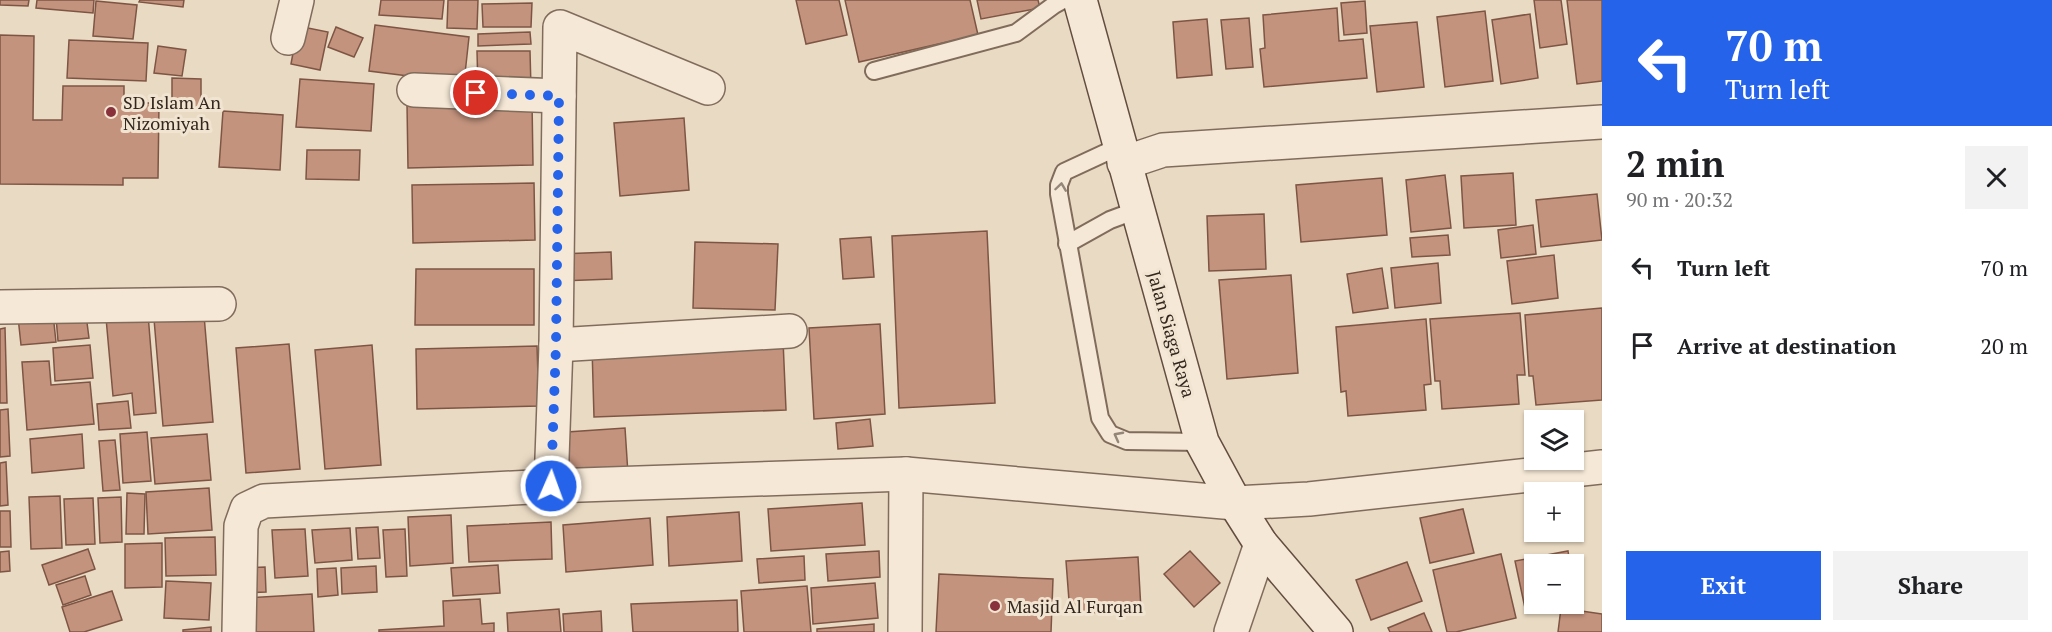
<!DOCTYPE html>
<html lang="en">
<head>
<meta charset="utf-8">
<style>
	body { margin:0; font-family:"PT Serif",serif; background:#f2f2f2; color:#202124; height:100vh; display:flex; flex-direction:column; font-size:22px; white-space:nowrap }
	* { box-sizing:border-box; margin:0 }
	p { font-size:20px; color:#757577 }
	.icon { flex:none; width:33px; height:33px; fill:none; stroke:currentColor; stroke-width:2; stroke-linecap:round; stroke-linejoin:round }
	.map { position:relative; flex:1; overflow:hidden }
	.sheet { display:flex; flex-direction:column; background:#fff; width:450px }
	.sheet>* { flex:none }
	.banner { background:#2563eb; color:#fff; overflow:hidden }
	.fabs { position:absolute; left:1524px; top:410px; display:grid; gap:12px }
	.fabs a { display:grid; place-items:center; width:60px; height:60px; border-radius:0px; background:#fff; box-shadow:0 2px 4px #0004; font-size:30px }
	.pin { position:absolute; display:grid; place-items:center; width:51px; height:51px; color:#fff; margin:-26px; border:3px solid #fff; border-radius:50%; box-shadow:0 2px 6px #0007 }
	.me { position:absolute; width:66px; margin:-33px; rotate:2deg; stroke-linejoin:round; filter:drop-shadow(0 0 4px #0008) }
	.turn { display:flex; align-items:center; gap:21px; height:126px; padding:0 24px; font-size:27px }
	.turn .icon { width:78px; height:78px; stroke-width:2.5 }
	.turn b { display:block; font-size:42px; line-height:51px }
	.round { display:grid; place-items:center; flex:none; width:63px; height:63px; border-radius:0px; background:#f2f2f2 }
	.headline { display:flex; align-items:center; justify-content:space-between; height:102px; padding:0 24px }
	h1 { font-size:36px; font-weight:700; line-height:45px }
	.action { display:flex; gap:12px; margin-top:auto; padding:12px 24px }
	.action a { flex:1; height:69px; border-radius:0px; background:#2563eb; color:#fff; font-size:24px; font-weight:700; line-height:69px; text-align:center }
	.action a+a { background:#f2f2f2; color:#202124 }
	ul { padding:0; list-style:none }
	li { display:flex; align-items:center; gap:18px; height:78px; padding:0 24px }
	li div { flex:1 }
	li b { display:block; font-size:22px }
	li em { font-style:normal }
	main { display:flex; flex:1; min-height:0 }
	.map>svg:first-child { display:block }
</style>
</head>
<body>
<main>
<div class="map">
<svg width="1602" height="632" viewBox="0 0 1602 632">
	<rect width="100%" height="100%" fill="#e9dac3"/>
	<g fill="#c3937d" stroke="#7e5544" stroke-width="1.5">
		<path d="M0,0H29L28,6L0,5Z"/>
		<path d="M37,0H94L93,13L36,8Z"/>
		<path d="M140,0H184L183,7L139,2Z"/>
		<path d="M381,0H444L442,19L379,15Z"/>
		<path d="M448,0H478L477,29L447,28Z"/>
		<path d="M796,0H839L847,35L806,44Z"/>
		<path d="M845,0H970L978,35L859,62Z"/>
		<path d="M977,0H1038L1040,8L981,19Z"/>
		<path d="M1534,0H1561L1567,44L1540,48Z"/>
		<path d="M1567,0H1602V81L1577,84Z"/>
		<path d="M96,1L137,5L133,39L93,36Z"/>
		<path d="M1365,1L1367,33L1344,35L1341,3Z"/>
		<path d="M532,3L531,27H483L482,4Z"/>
		<path d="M1337,8L1339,41L1363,39L1367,78L1264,87L1260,49L1265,48L1263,15Z"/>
		<path d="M1485,11L1493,81L1445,87L1437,17Z"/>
		<path d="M1530,14L1538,78L1501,84L1492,20Z"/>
		<path d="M1249,18L1253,67L1226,69L1221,20Z"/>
		<path d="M1207,19L1212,75L1177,78L1173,22Z"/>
		<path d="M1417,22L1424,87L1377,92L1370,26Z"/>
		<path d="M375,25L469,37L464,83L369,71Z"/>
		<path d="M298,26L328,32L320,70L291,64Z"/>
		<path d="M336,27L363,38L354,57L328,47Z"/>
		<path d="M530,32L531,44L478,46V34Z"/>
		<path d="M0,35L34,36L33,120H62L63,86H124V103H159L158,178H123V185L0,184Z"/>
		<path d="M69,40L148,43L146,81L67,78Z"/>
		<path d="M158,46L186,50L182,76L154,73Z"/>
		<path d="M477,51H530L531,89L478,90Z"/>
		<path d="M172,78L201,79V110H172Z"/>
		<path d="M300,79L374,84L371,131L296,127Z"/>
		<path d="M532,101L533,165L408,168L407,104Z"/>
		<path d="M223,111L283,115L280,170L219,167Z"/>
		<path d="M684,118L689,190L620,196L614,123Z"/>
		<path d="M307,150H360L359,180L306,179Z"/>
		<path d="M1513,173L1516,225L1464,228L1461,176Z"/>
		<path d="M1445,175L1451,228L1411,232L1406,180Z"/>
		<path d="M1382,178L1387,235L1301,242L1296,185Z"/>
		<path d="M534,183L535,240L413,243L412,185Z"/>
		<path d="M1597,194L1602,240L1541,247L1536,200Z"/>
		<path d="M1264,214L1266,269L1209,271L1207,216Z"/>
		<path d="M1533,225L1536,254L1501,258L1498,230Z"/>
		<path d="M987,231L995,403L899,408L892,236Z"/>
		<path d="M1448,235L1450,255L1412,257L1410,238Z"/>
		<path d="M871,237L874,277L843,279L840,239Z"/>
		<path d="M695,242L778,244L775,310L693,308Z"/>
		<path d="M611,252L612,279L560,281L559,254Z"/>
		<path d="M1554,255L1558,298L1512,304L1507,261Z"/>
		<path d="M1438,263L1441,303L1395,308L1391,268Z"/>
		<path d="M1382,268L1388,308L1353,313L1347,274Z"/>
		<path d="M416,269H534V325H415Z"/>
		<path d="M1291,275L1298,373L1227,379L1219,280Z"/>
		<path d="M1602,308V400L1536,405L1533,376H1529L1525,315Z"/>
		<path d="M1520,313L1525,375H1517L1519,404L1442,409L1440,381H1435L1430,319Z"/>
		<path d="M53,314L56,342L21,345L18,317Z"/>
		<path d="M148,314L156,413L134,415L132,393L113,396L106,318Z"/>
		<path d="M86,315L89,338L58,341L56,317Z"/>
		<path d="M204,315L213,422L163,426L154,319Z"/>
		<path d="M1426,319L1431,384L1424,385L1426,410L1348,416L1346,391L1341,392L1336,327Z"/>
		<path d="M880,324L885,414L814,419L809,328Z"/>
		<path d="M5,328L7,403H0V329Z"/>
		<path d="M783,340L786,410L594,417L592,347Z"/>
		<path d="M289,344L300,469L246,473L236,348Z"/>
		<path d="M90,345L93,378L55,381L53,348Z"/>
		<path d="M372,345L381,465L325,469L315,350Z"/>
		<path d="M537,346L539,406L417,409L416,349Z"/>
		<path d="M49,361L51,385L90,382L94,424L27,430L22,362Z"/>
		<path d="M128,401L131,428L99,430L97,404Z"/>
		<path d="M8,409L10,456L0,457V410Z"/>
		<path d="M870,419L873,446L838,449L836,423Z"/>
		<path d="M625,428L628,474L570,478L567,432Z"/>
		<path d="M147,432L151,481L123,483L120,434Z"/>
		<path d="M82,434L84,468L32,473L30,439Z"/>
		<path d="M207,434L211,480L155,484L151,438Z"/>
		<path d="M115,440L120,490L103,491L99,441Z"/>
		<path d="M6,462L8,505L0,506V463Z"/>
		<path d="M209,488L212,530L148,534L146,492Z"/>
		<path d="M127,493L145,494L144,534H126Z"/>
		<path d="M60,496L62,548L31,549L29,497Z"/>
		<path d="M121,497L122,542L100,543L98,498Z"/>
		<path d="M93,498L95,544L66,545L64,499Z"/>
		<path d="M862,503L865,545L771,551L768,509Z"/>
		<path d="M1463,509L1474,553L1430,563L1420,518Z"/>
		<path d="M0,511H10L11,547H0Z"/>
		<path d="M739,512L742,561L669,566L667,517Z"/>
		<path d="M451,515L453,563L410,566L408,517Z"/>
		<path d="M650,518L653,565L566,572L563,525Z"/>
		<path d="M551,522L552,559L469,562L467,526Z"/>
		<path d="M378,527L380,558L358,559L356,528Z"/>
		<path d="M350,528L352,560L315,563L312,530Z"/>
		<path d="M305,529L308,576L275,578L272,530Z"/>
		<path d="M405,529L407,576L386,577L383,530Z"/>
		<path d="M215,537L216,575L166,576L165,538Z"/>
		<path d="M162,543V587L125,588V544Z"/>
		<path d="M88,549L95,569L49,585L42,565Z"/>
		<path d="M9,551L10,571L0,572V552Z"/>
		<path d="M879,551L880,577L828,581L826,554Z"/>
		<path d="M1190,551L1220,583L1194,607L1164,574Z"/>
		<path d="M1568,551L1570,564H1534V603H1551L1525,608L1515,561Z"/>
		<path d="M1501,554L1516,618L1456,632H1447L1433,570Z"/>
		<path d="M804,556L805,580L759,583L757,559Z"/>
		<path d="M1138,557L1141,610L1070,614L1066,561Z"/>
		<path d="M1407,562L1422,601L1371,620L1356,580Z"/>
		<path d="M498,565L500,593L453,596L451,568Z"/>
		<path d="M376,566L377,592L342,594L341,568Z"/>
		<path d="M265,567L266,592L243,593L242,568Z"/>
		<path d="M336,568L338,595L318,597L317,569Z"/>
		<path d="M939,574L1053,579L1051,632H936Z"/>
		<path d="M85,576L91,595L63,605L56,585Z"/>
		<path d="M166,581L211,583L209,620L164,618Z"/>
		<path d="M875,583L878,618L813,624L811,588Z"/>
		<path d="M807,586L811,632H744L741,591Z"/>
		<path d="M112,591L122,620L84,632H70L62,607Z"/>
		<path d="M312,594L314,632H249L247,598Z"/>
		<path d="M480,599L482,624L494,623V632H379V630L444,626L443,601Z"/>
		<path d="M737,600L738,632H633L631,604Z"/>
		<path d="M1561,608L1602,614V632H1558Z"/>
		<path d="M559,609L561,632H508L507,613Z"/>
		<path d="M601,611L602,632H564L563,614Z"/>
		<path d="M1424,613L1432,632H1390L1388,628Z"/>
		<path d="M874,624V632H817V629Z"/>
		<path d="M211,627V632H183V630Z"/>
	</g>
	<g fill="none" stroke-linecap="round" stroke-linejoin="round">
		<defs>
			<g id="service">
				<path d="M874,71L1016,33L1054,5L1063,0"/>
				<path d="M1120,146L1064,172L1059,185V194L1100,418L1110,434L1127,441L1202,442"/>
				<path d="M1067,244L1110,220L1137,210"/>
			</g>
			<g id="minor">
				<path d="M288,38L297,0"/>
				<path d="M414,90L559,96"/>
				<path d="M1124,163L1163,150L1602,122"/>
				<path d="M0,307L219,304"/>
				<path d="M556,345L790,331"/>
				<path d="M551,486L556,345L560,27L708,88"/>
				<path d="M239,632L241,526L247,509L264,501L551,486L906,474L1235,503L1309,499L1602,467"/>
				<path d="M905,632L906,474"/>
				<path d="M1231,632L1261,544"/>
			</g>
			<path id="secondary" d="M1080,0L1202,442L1235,503L1261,544L1336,632"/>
		</defs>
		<use href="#service" stroke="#816c5c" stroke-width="20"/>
		<use href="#minor" stroke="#816c5c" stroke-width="36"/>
		<use href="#secondary" stroke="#634d3f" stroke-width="36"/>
		<use href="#service" stroke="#f5e8d6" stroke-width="16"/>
		<use href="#minor" stroke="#f5e8d6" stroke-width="33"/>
		<use href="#secondary" stroke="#f5e8d6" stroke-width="33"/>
	</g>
	<defs><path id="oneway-chevron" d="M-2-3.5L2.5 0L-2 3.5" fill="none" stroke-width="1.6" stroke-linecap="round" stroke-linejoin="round" transform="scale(1.5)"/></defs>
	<g stroke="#94877a">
		<use href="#oneway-chevron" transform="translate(1061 187) rotate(-82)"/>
		<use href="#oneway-chevron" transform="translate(1118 436) rotate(-152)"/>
	</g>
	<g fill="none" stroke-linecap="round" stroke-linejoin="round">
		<path stroke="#2563eb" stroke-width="10" stroke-dasharray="0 18" d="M476,93L559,96L556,345L551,486"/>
	</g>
	<g fill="#8a323c" stroke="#f1e5d2" stroke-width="2">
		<circle cx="111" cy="112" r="6"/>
		<circle cx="995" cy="606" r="6"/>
	</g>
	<g text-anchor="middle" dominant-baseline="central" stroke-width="6" stroke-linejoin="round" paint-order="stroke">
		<g font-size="18" fill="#33261e" stroke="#f1e5d2" text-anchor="start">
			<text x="123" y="102">SD Islam An<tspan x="123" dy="21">Nizomiyah</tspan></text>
			<text x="1007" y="606">Masjid Al Furqan</text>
		</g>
		<g font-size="18" fill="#33261e" stroke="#f1e5d2">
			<text transform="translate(1172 334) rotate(74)">Jalan Siaga Raya</text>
		</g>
	</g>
</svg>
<div class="fabs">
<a><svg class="icon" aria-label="layers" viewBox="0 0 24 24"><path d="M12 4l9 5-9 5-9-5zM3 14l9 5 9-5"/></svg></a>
<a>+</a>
<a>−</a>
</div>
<div class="pin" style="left:476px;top:93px;background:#d93025"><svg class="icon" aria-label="arrive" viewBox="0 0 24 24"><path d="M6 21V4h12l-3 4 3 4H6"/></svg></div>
<svg class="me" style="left:551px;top:486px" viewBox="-20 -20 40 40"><circle r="17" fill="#2563eb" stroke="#fff" stroke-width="3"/><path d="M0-11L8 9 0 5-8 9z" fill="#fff"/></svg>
</div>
<section class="sheet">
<div class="banner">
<div class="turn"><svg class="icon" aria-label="left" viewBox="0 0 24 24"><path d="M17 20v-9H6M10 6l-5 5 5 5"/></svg><div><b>70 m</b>Turn left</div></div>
</div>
<div class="headline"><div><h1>2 min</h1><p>90 m · 20:32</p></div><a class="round"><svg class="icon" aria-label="close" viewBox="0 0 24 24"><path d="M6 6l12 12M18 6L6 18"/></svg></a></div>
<ul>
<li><svg class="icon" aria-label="left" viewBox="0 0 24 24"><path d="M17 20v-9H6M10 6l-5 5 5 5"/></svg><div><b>Turn left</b></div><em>70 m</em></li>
<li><svg class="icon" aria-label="arrive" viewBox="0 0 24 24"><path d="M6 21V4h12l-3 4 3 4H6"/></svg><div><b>Arrive at destination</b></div><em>20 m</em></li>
</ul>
<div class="action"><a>Exit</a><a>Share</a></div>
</section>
</main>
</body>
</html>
